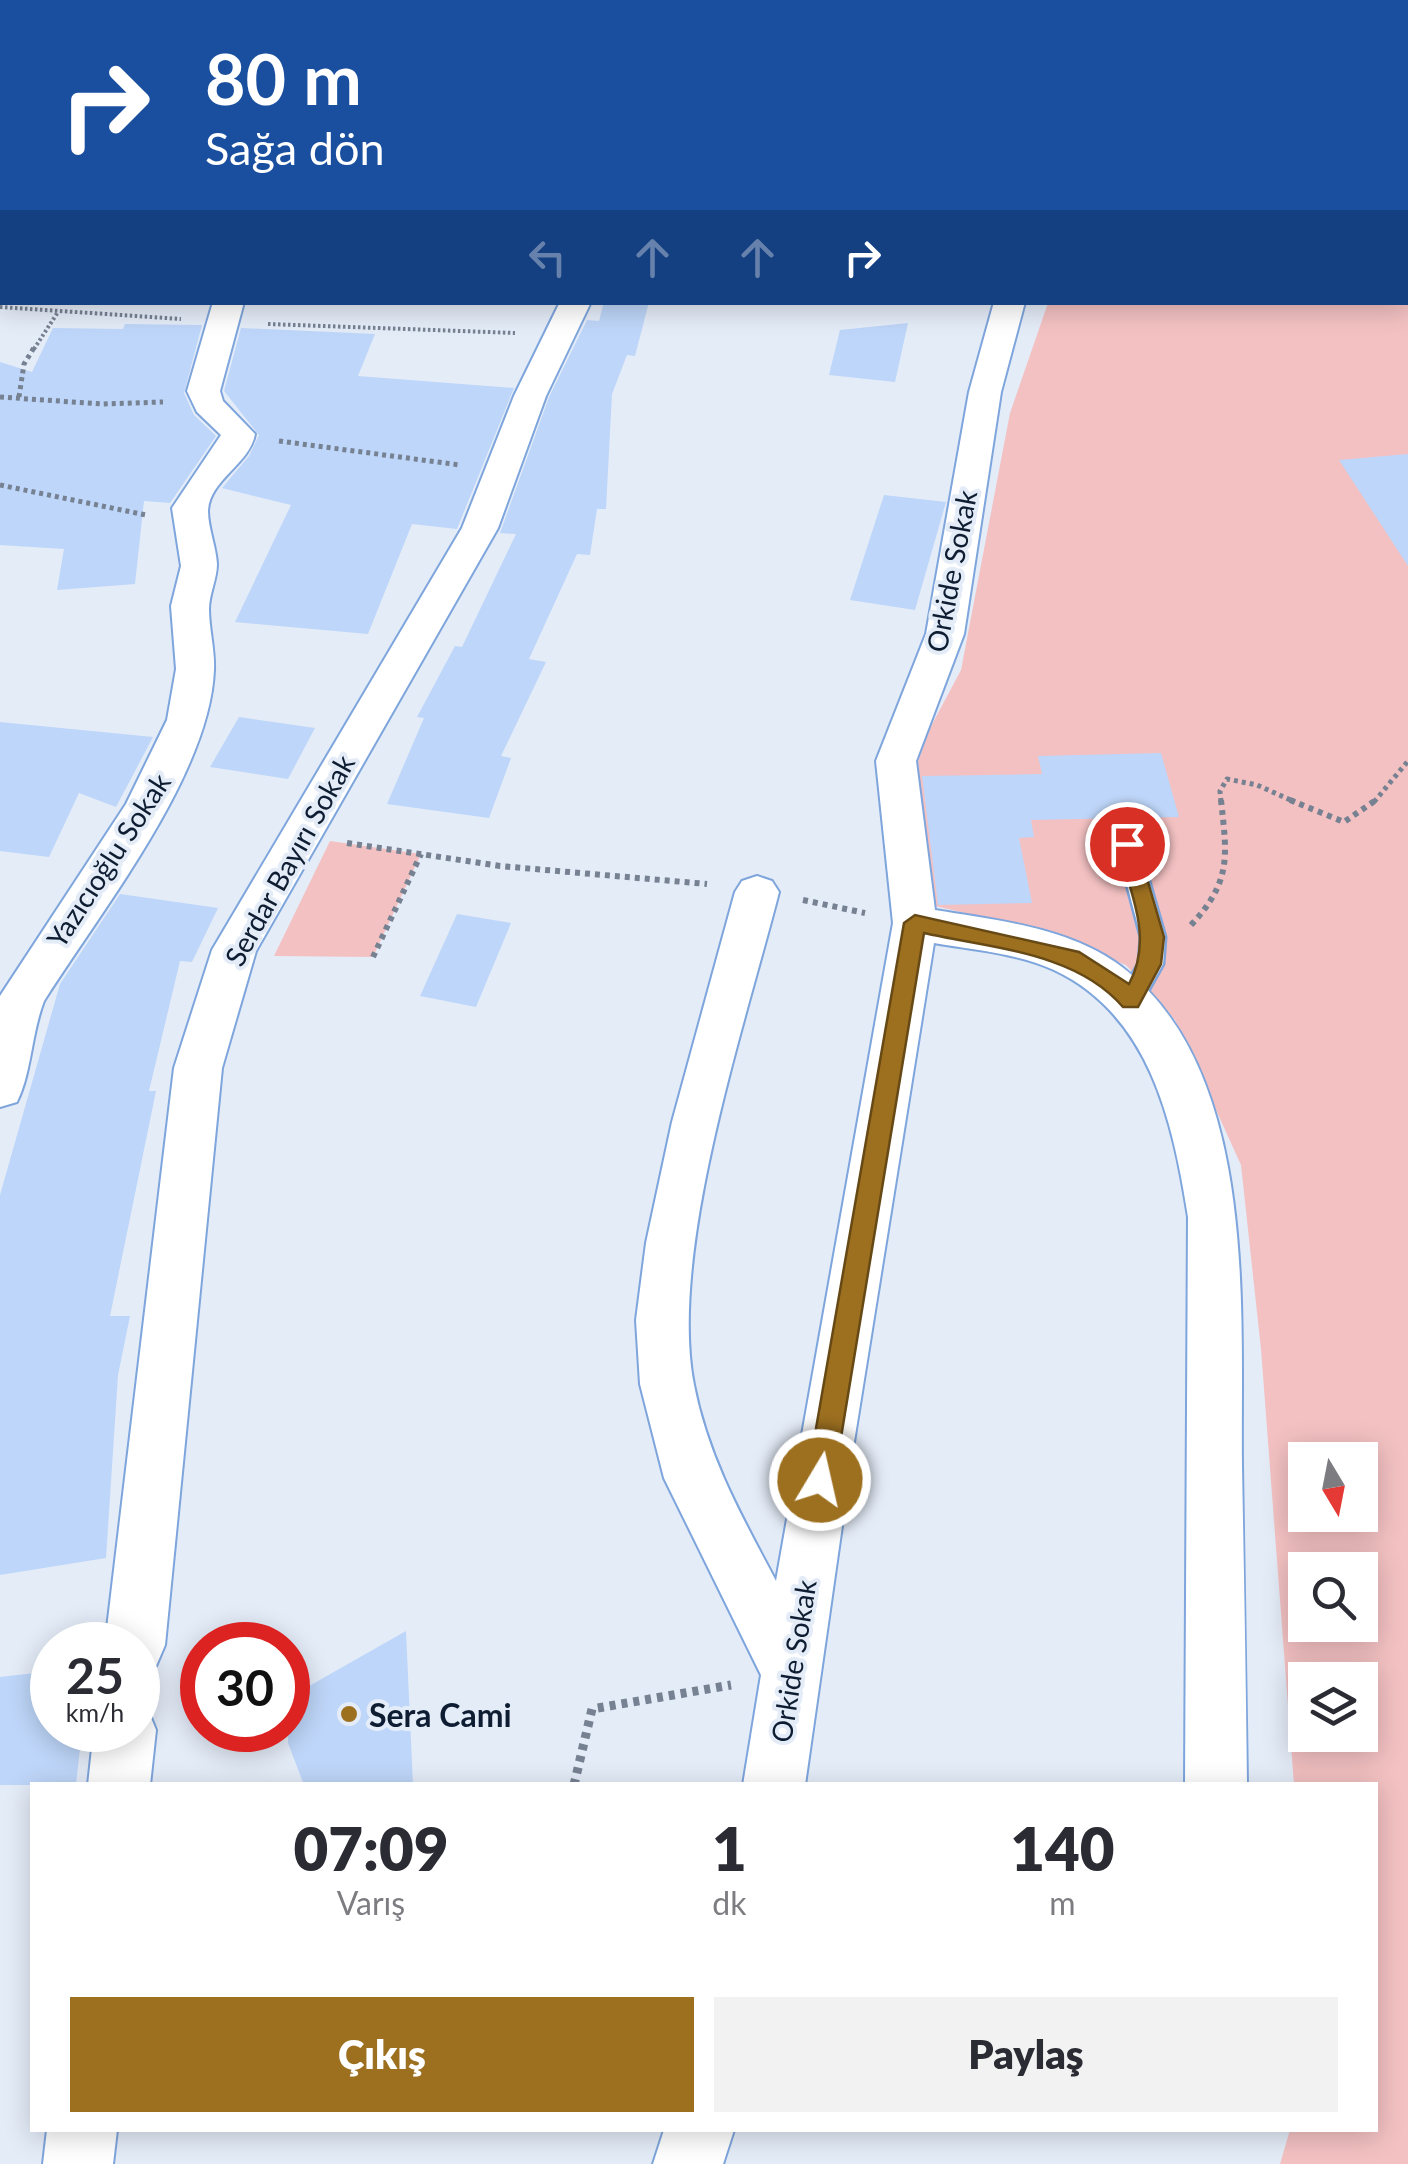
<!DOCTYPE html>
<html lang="tr">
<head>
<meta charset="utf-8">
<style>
	body { margin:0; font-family:Lato,sans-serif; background:#f2f2f3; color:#2b2b33; height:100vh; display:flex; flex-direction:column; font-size:38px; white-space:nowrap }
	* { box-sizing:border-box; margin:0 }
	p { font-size:32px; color:#7c7c81 }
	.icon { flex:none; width:55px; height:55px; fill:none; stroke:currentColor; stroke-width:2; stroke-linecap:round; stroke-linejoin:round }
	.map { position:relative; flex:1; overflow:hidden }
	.sheet { position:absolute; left:30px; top:1782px; width:1348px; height:350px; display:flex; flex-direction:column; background:#fff; border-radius:0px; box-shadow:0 5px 25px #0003 }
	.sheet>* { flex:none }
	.top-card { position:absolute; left:0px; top:0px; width:1410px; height:305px; box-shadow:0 5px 25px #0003; background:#1a4fa0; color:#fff; overflow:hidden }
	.needle { width:65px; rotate:170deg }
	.tools { position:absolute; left:1288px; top:1442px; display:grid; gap:20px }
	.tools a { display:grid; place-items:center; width:90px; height:90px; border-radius:0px; background:#fff; box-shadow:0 5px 25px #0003; font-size:50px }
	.speed { position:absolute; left:30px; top:1622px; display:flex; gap:20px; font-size:50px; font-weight:700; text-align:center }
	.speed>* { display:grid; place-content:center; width:130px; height:130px; border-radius:50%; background:#fff; box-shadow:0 5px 25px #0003; line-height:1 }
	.speed small { font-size:25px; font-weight:400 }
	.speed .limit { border:15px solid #d22; background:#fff; color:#111 }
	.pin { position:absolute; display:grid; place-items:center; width:85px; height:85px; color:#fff; margin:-42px; border:5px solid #fff; border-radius:50%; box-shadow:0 2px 10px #0007 }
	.me { position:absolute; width:110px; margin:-55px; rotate:9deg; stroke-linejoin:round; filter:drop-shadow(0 0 8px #0008) }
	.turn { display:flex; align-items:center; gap:35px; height:210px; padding:0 40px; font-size:45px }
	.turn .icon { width:130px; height:130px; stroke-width:2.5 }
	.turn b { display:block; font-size:70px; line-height:85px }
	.lanes { display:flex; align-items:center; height:95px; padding:0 40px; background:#0003; justify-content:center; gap:50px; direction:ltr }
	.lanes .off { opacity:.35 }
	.eta { display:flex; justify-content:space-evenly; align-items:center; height:170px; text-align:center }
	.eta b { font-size:60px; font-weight:800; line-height:70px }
	.primary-button { display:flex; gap:20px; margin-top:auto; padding:20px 40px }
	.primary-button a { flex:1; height:115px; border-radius:0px; background:#9d7020; color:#fff; font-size:40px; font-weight:800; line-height:115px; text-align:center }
	.primary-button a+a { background:#f2f2f3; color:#2b2b33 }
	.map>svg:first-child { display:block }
</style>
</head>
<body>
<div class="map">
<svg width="1408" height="2164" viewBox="0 0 1408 2164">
	<rect width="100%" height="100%" fill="#e4ecf8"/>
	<g fill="#f3c1c2" fill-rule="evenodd">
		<path d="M1134,0H1408V2164H1280L1290,2130H1375V1785H1294L1261,1349L1241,1165L1175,1020L1126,965L1016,925L931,905L913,776L929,730L961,670L1010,413L1048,303L1408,302V2ZM1305,1460H1360V1515H1305ZM1305,1570H1360V1625H1305ZM1305,1680H1360V1735H1305Z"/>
		<path d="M330,841L421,854L373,957L274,956Z"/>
	</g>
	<g fill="#bed6f9">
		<path d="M604,302H649L635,356L627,355L612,394L606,509H597L590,555L577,554L529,659L546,662L501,756L511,758L489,818L387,804L424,718L417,717L455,646L462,647L516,534L500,533L549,397L587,320L599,321Z"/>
		<path d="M908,323L895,382L829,375L840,330Z"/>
		<path d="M125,324L202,325L184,393L194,415L216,436L170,503L144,501L135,584L57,590L64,549L0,545V362L32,372L53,328L123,329Z"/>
		<path d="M241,328L375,334L358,376L514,388L457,529L412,524L368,634L235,622L291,505L222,488L249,456L259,435L224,391Z"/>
		<path d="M1408,454V566L1339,460Z"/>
		<path d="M884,495L946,502L915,610L850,600Z"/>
		<path d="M239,717L315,728L288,779L210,767Z"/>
		<path d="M0,722L153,737L116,807L79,793L49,857L0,851Z"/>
		<path d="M1161,753L1179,817L1031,820L1034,837L1019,838L1032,903L938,905L922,776L1042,774L1038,756Z"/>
		<path d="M120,894L218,908L192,962L180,961L149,1091H156L110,1316H130L118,1375L106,1558L0,1575V1195L60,984Z"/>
		<path d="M457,914L511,923L476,1007L420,996Z"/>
		<path d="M406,1631L413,1785H304L288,1743V1698Z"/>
		<path d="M52,1671V1730H82L76,1785H0V1677Z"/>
	</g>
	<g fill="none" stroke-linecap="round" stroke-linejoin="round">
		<defs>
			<g id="lane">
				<rect x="0" y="16" width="2" height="8"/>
				<rect x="0" y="102" width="2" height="8"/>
				<path d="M1127,835L1138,843L1165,937L1163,964L1139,1007L1130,1009L1118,1000L1139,963L1141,937L1116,843Z"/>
			</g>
			<g id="street">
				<rect x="681" y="0" width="24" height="2"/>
				<path d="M213,302H244L220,391L223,401L255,434C250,464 209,480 208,511C208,528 216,546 217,564C217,579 209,594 209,609C209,629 215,650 214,670C210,775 100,912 44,1001C31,1034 32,1071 17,1102L0,1107V996L126,804L167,720L176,669L171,606L181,566L172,508L221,435L197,412L187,391Z"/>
				<path d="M560,302H591L546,396L498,528L256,951L222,1068L165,1645L156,1666L138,1674V1645H105L174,1068L212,950L462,528L514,396Z"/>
				<path d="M994,302H1025L1001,392L964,634L916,761L935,910C997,920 1071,928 1122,967C1260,1072 1240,1313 1242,1466C1244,1573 1246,1679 1247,1785H1185L1188,1217C1173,1122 1150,1015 1054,970C1017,953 973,950 934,943L854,1442L805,1785H743L761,1675L664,1478L640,1384L636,1320L646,1243L672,1122L735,892L742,881L757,876L772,881L779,892C745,1025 668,1253 694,1385C708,1457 742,1517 776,1581L893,923L876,761L926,634L969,392Z"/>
				<path d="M138,1705L147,1708L156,1730L150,1785H88L94,1730H138Z"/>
				<path d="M47,2130H117L113,2164H43Z"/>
				<path d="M664,2130H734L723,2164H653Z"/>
			</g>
		</defs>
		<use href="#lane" stroke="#7ea5dc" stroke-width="5"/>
		<use href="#street" stroke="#7ea5dc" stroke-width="4"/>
		<g stroke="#768192" stroke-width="4" stroke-dasharray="2.5 2.5" stroke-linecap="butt">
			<path d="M943,0L987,2"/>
			<path d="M0,307L181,319"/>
			<path d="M268,324L515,333"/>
			<path d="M34,349L58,312"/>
		</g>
		<g stroke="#768192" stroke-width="5" stroke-dasharray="4 4" stroke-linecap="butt">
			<path d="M0,397L102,404L163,402"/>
			<path d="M19,397L24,364L35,346"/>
			<path d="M279,441L460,465"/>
			<path d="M0,485L146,515"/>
			<path d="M1221,802L1220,791L1227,779L1257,785L1295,802"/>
			<path d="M1374,802L1408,761"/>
		</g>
		<g stroke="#768192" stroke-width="6" stroke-dasharray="5 5" stroke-linecap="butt">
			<path d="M1290,800L1344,822L1376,800"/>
			<path d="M347,843L500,866L707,884"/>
			<path d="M803,900L865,913"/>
			<path d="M1191,925C1232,881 1227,856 1221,800"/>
			<path d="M373,957L421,854"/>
		</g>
		<path stroke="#768192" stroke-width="9" stroke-dasharray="6 6" stroke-linecap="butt" d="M574,1785L592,1709L731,1685"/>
		<use href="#lane" fill="#fff" fill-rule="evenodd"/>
		<use href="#street" fill="#fff" fill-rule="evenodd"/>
	</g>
	<path fill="#9d7020" stroke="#664915" stroke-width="2.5" d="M1127,836L1137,844L1164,937L1161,964L1138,1007H1123C1076,952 990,948 924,933L834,1480L830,1490L820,1493L811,1490L807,1480L904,923L915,915L1079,952L1129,984C1154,938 1130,891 1117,844Z"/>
	<circle fill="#9d7020" stroke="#e4ecf8" stroke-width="4" cx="349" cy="1714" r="10"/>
	<g text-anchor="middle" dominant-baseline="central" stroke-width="8" stroke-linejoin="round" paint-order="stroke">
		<g font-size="28" fill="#0e1d32" stroke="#e4ecf8">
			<text transform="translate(951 571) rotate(-79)">Orkide Sokak</text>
			<text transform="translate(108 860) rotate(-57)">Yazıcıoğlu Sokak</text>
			<text transform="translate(289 860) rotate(-61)">Serdar Bayırı Sokak</text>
			<text transform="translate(793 1661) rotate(-81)">Orkide Sokak</text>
		</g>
		<g font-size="32" font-weight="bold" fill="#0e1d32" stroke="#e4ecf8" text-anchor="start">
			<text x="369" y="1714">Sera Cami</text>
		</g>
	</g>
</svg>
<div class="tools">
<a><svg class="needle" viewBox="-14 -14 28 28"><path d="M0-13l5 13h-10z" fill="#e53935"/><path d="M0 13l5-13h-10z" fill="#7c7c81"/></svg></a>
<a><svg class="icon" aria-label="search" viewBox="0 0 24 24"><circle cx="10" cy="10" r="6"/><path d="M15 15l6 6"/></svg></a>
<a><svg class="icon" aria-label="layers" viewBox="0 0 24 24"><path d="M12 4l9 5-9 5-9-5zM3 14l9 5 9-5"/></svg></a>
</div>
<div class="speed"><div>25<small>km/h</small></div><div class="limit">30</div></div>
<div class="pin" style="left:1127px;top:844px;background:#d93025"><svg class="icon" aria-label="arrive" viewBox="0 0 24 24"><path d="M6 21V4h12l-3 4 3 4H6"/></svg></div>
<svg class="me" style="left:820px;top:1480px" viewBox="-20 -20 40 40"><circle r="17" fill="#9d7020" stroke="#fff" stroke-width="3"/><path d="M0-11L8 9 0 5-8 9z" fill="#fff"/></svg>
<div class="top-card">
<div class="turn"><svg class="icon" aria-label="right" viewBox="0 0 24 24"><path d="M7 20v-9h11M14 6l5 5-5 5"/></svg><div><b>80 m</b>Sağa dön</div></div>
<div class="lanes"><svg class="icon off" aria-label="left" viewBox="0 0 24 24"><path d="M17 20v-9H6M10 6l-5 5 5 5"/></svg><svg class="icon off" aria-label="ahead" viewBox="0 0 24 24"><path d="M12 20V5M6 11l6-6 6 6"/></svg><svg class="icon off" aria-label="ahead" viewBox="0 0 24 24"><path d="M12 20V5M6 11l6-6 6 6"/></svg><svg class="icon" aria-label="right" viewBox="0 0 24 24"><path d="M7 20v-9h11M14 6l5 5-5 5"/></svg></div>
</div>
<section class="sheet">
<div class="eta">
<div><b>07:09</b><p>Varış</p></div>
<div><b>1</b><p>dk</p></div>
<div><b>140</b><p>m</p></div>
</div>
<div class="primary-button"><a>Çıkış</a><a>Paylaş</a></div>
</section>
</div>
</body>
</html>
